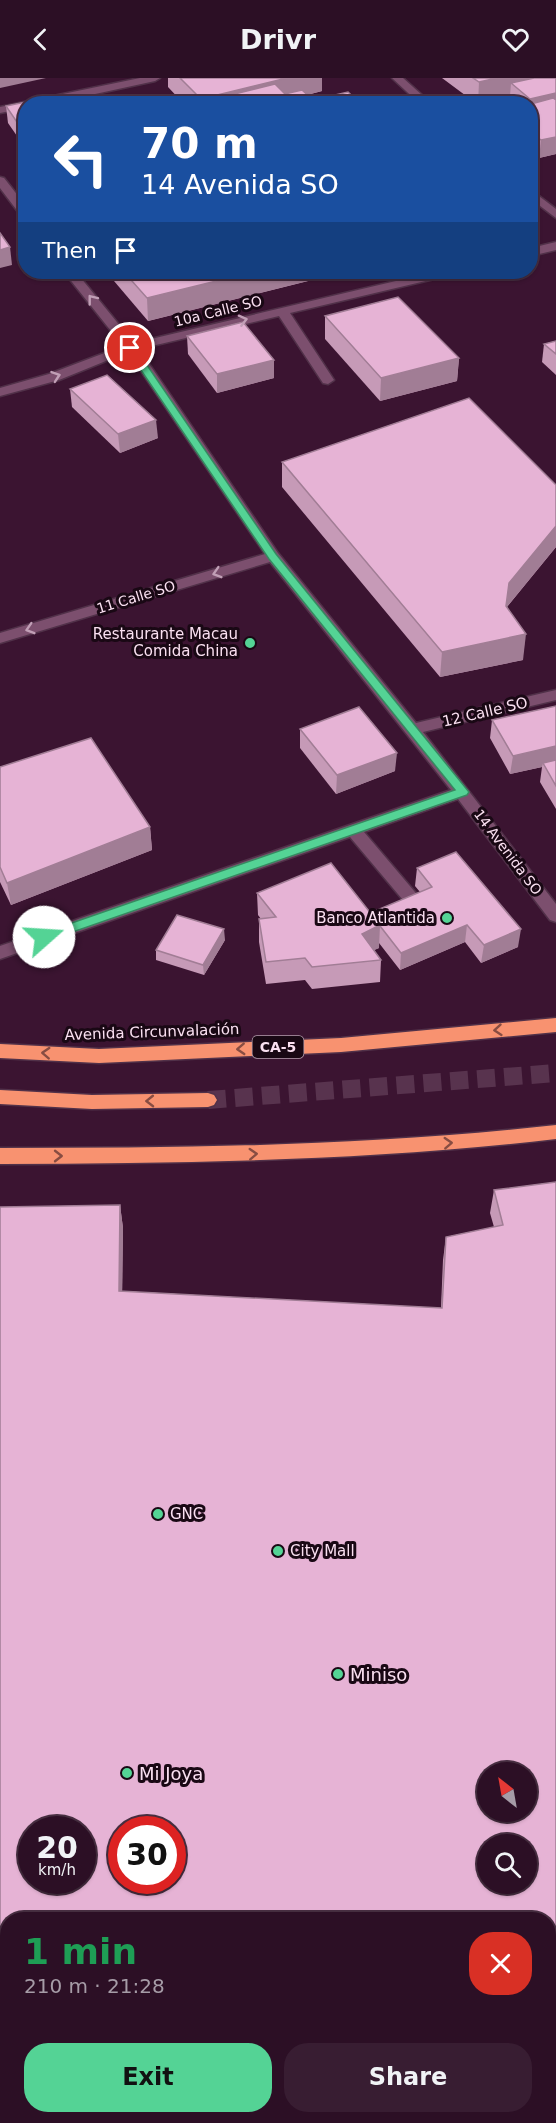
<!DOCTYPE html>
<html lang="en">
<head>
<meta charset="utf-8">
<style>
	body { margin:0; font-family:"DejaVu Sans",sans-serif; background:#381d32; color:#f1f3f6; height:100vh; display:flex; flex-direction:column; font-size:22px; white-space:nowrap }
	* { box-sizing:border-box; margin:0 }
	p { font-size:20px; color:#a69ca7 }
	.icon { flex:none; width:33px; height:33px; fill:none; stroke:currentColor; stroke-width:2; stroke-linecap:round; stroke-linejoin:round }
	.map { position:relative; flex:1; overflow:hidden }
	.side { position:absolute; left:0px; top:1834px; width:556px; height:212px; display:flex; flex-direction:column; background:#2c0f25; border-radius:24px 24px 0 0; box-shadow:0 2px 4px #0004,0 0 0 2px #482f42 }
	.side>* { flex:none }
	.guide { position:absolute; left:18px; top:18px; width:520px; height:183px; border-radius:24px; box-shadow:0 2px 4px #0004,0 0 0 2px #482f42; background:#1a4fa0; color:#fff; overflow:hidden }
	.needle { width:39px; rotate:329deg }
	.buttons { position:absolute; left:477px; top:1684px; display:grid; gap:12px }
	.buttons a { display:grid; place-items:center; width:60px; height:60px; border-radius:50%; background:#2c0f25; box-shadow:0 2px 4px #0004,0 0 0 2px #482f42; font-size:30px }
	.speed { position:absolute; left:18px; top:1738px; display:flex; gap:12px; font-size:30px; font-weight:700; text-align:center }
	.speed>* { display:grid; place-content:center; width:78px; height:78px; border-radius:50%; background:#2c0f25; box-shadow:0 2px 4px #0004,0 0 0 2px #482f42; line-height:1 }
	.speed small { font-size:15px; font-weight:400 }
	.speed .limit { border:9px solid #d22; background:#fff; color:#111 }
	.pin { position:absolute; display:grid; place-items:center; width:51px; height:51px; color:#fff; margin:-26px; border:3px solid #fff; border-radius:50%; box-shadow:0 2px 6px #0007 }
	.me { position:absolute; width:66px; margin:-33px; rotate:71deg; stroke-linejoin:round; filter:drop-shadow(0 0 4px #0008) }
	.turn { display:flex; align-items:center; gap:21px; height:126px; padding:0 24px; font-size:27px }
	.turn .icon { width:78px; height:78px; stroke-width:2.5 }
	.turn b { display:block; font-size:42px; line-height:51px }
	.then { display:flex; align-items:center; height:57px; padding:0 24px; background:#0003; gap:12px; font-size:22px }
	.round { display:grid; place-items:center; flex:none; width:63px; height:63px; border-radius:24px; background:#381d32 }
	.summary { display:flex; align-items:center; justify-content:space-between; height:102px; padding:0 24px }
	h1 { font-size:36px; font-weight:700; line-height:45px; color:#1e9e55 }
	.primary-button { display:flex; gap:12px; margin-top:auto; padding:12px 24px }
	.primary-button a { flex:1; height:69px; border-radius:24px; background:#54d395; color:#111; font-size:24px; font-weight:700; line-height:69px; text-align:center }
	.primary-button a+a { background:#381d32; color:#f1f3f6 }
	header { display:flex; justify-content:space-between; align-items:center; height:78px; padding:0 24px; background:#2c0f25; font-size:27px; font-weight:700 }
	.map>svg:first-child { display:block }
</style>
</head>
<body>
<header><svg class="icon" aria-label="back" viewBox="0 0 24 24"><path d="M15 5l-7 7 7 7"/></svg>Drivr<svg class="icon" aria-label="heart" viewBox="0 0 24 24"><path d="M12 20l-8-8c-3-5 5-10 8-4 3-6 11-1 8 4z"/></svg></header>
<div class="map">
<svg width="556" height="2045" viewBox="0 0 556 2045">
	<rect width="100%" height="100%" fill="#3b1431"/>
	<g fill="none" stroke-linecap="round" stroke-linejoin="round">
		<path stroke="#58334e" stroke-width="18" stroke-dasharray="18 9" stroke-linecap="butt" d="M208,1022L556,995"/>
		<defs>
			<g id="minor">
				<path d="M140,0H160L155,3L49,26H26V30L0,35V29Z"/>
				<path d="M392,0H403L432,26H420Z"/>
				<path d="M0,99L4,100L26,128V140L22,139L0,110Z"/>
				<path d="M531,112L556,131V140L531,121Z"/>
				<path d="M556,164V172L531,178V170Z"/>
				<path d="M64,194H76L134,265L434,194H453L451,197L290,235L334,302L328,306L323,305L279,238L139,271L278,475L416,645L556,612V622L423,654L556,826V844L550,842L458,721L364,754L420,820L422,824L420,828H408L350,759L0,881V868L451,712L270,484L0,565V555L265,476L128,274L59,302L0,318V310L49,296L123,268Z"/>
			</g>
			<g id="highway">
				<path d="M556,940V954L341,974L99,985L0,980V966L99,971L341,960Z"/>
				<path d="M0,1012L92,1017L208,1015L214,1017L217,1022L214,1027L208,1029L92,1031L0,1026Z"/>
				<path d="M556,1047V1061C371,1083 186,1085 0,1086V1070C186,1070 371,1068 556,1047Z"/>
			</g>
		</defs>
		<use href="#minor" stroke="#513149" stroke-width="3"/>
		<use href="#highway" stroke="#513149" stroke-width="3"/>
		<use href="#minor" fill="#7c4f6e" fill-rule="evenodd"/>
		<use href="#highway" fill="#f89270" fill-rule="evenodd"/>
	</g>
	<g fill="#c69ab7">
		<path d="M168,0H322V13L307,17L313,22L361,26H184L168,9Z"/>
		<path d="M442,0H556V76L539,80L531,73V26H513L509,23L510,18L481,26H477Z"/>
		<path d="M50,19L26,71L8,45L6,28Z"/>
		<path d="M114,194H344L148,243L114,203Z"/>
		<path d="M325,238L459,280L457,303L380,323L325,261Z"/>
		<path d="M187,258L274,282V300L217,315L188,276Z"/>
		<path d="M556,263V297L542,284L544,266Z"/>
		<path d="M70,311L158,360L120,375L72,329Z"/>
		<path d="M282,384L556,407V469L507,529L523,582L440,599L282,409Z"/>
		<path d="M556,628V731L540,704L542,689L510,696L490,660L492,642Z"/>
		<path d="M300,651L395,693L336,716L300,670Z"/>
		<path d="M0,689L150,749L152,772L11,827L0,804Z"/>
		<path d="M417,790L518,869L481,885L465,864L400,892L379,865V870L374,872L381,882L380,904L312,911L305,902L266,906L259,864V841H261L258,837L257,815L370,835L420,814L415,808Z"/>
		<path d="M225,862L204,897L156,882V872Z"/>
		<path d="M556,1104L0,2045L120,1127L123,1150L122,1213L441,1230L443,1182L446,1159L494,1149L490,1135L494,1112Z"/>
	</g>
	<g fill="#a17d95">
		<path d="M0,0H46L0,10Z"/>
		<path d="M287,0H322V13L272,26H201V21Z"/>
		<path d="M497,0H551L511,5L510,18L478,26L479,4Z"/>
		<path d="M556,15V32L529,26L530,21Z"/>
		<path d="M23,53H26V71Z"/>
		<path d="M556,59V76L539,80L541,62Z"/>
		<path d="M10,169L12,187L0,190V172Z"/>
		<path d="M253,194H344L148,243L147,220Z"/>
		<path d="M459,280L457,303L380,323L381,300Z"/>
		<path d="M274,282V300L217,315V296Z"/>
		<path d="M156,342L158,360L120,375L118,356Z"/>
		<path d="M556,448V469L506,530L509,505Z"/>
		<path d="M526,556L523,582L440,599L442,574Z"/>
		<path d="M556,668V685H543L542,689L510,696L513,678Z"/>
		<path d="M397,675L395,693L336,716L337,697Z"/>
		<path d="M150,749L152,772L11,827L7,805Z"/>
		<path d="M380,847L379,870L361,878L362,856Z"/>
		<path d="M467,847L465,864L400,892L401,875Z"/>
		<path d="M224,851L225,862L204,897L203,887Z"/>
		<path d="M521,851L518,869L481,885L484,867Z"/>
		<path d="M120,1127L123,1150L122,1235L119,1213Z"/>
	</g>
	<g fill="#e6b3d5" stroke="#a17d95" stroke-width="1.5" fill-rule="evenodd">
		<path d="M180,0H287L201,21Z"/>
		<path d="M473,0H497L479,4Z"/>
		<path d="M534,0H556V15L530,21L511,5Z"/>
		<path d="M275,6L285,16L302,12L313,22L348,14L361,26H194Z"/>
		<path d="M50,19L54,26H26V53H23L6,28Z"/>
		<path d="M553,20L556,22V59L541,62L531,54V26Z"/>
		<path d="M0,155L10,169L0,172Z"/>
		<path d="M124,194H253L147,220Z"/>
		<path d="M398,219L459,280L381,300L325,238Z"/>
		<path d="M243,244L274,282L217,296L187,258Z"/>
		<path d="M556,263V276L544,266Z"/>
		<path d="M107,297L156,342L118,356L70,311Z"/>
		<path d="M469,320L556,407V448L509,505L506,528L526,556L442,574L282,384Z"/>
		<path d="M556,628V668L513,678L492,642Z"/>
		<path d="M359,629L397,675L337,697L300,651Z"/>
		<path d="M91,660L150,749L7,805L0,789V689Z"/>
		<path d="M556,682V708L543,685Z"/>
		<path d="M456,774L521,851L484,867L467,847L401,875L370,835L432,809L417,790Z"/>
		<path d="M331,785L380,847L362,856L381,882L312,889L305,880L266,884L259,841L276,839L257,815Z"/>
		<path d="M177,837L224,851L203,887L156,872Z"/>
		<path d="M556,1104V2045H0V1129L120,1127L119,1213L442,1230L446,1159L503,1147L494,1112ZM488,1695H526V1734H488ZM32,1752H82V1803H32ZM122,1752H172V1803H122ZM488,1767H526V1806H488ZM8,1842H549V2038H8Z"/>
	</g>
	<defs><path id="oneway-chevron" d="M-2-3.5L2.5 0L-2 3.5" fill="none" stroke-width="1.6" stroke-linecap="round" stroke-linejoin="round" transform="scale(1.5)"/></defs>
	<g stroke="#c19fb6">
		<use href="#oneway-chevron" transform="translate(92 221) rotate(-128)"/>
		<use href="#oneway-chevron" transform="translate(243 242) rotate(-14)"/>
		<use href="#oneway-chevron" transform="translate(56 298) rotate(-19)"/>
		<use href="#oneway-chevron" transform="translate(217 495) rotate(163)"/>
		<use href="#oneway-chevron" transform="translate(30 551) rotate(163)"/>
	</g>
	<g stroke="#884d42">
		<use href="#oneway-chevron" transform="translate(498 952) rotate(175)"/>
		<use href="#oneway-chevron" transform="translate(241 971) rotate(177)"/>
		<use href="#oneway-chevron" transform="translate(46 975) rotate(-177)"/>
		<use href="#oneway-chevron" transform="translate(150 1023) rotate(179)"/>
		<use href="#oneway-chevron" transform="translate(448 1065) rotate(-3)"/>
		<use href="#oneway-chevron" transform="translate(253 1076) rotate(-3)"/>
		<use href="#oneway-chevron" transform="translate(58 1078)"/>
	</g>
	<path fill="#54d395" stroke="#378961" stroke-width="1.5" d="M127,268H134L276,476L469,714L467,717L44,864L40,863L38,859L40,856L455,712L269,481L126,270Z"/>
	<g fill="#54d395" stroke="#190814" stroke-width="2">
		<circle cx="250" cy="565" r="6"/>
		<circle cx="447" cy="840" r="6"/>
		<circle cx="158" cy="1436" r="6"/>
		<circle cx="278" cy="1473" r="6"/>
		<circle cx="338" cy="1596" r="6"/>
		<circle cx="127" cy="1695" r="6"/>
	</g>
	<g text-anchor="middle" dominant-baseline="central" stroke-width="6" stroke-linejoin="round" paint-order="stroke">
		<g font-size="14" fill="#fae0f1" stroke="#190814">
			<text transform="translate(218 233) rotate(-14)">10a Calle SO</text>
			<text transform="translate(136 519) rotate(-17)">11 Calle SO</text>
			<text transform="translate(508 774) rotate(53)">14 Avenida SO</text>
		</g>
		<rect fill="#190814" stroke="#b69faf" stroke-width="1.5" x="252.5" y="958" width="51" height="22" rx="4.5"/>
		<g font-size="14" font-weight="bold" fill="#fae0f1">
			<text x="278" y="969">CA-5</text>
		</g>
		<g font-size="15" fill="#fae0f1" stroke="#190814" text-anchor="end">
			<text x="238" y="556">Restaurante Macau<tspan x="238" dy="17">Comida China</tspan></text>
			<text x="435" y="840">Banco Atlantida</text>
			<text x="170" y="1436" text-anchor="start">GNC</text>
			<text x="290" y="1473" text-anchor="start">City Mall</text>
		</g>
		<g font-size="15" fill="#fae0f1" stroke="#190814">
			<text transform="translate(485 634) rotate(-13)">12 Calle SO</text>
			<text transform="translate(152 954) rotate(-2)">Avenida Circunvalación</text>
		</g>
		<g font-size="18" fill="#fae0f1" stroke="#190814" text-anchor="start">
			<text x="350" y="1596">Miniso</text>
			<text x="139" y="1695">Mi Joya</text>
		</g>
	</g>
</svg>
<div class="buttons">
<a><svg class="needle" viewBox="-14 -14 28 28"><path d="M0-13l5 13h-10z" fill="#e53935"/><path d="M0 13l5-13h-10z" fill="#a69ca7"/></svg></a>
<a><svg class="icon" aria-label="search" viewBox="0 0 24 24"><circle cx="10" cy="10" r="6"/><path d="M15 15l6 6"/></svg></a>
</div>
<div class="speed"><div>20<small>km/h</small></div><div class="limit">30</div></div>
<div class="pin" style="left:130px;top:270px;background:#d93025"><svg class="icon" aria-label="arrive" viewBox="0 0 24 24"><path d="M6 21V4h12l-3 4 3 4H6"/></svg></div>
<svg class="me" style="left:44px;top:859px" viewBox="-20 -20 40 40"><circle r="19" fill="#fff"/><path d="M0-13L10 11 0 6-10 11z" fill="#54d395"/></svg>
<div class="guide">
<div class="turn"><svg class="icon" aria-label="left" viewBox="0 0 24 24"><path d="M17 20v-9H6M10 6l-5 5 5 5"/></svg><div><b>70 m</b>14 Avenida SO</div></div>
<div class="then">Then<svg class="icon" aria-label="arrive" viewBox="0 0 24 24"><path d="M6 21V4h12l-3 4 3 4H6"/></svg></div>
</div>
<section class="side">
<div class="summary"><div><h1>1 min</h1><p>210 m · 21:28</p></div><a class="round" style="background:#d93025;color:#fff"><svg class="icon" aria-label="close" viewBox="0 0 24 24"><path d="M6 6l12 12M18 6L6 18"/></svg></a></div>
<div class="primary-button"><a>Exit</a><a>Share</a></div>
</section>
</div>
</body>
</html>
